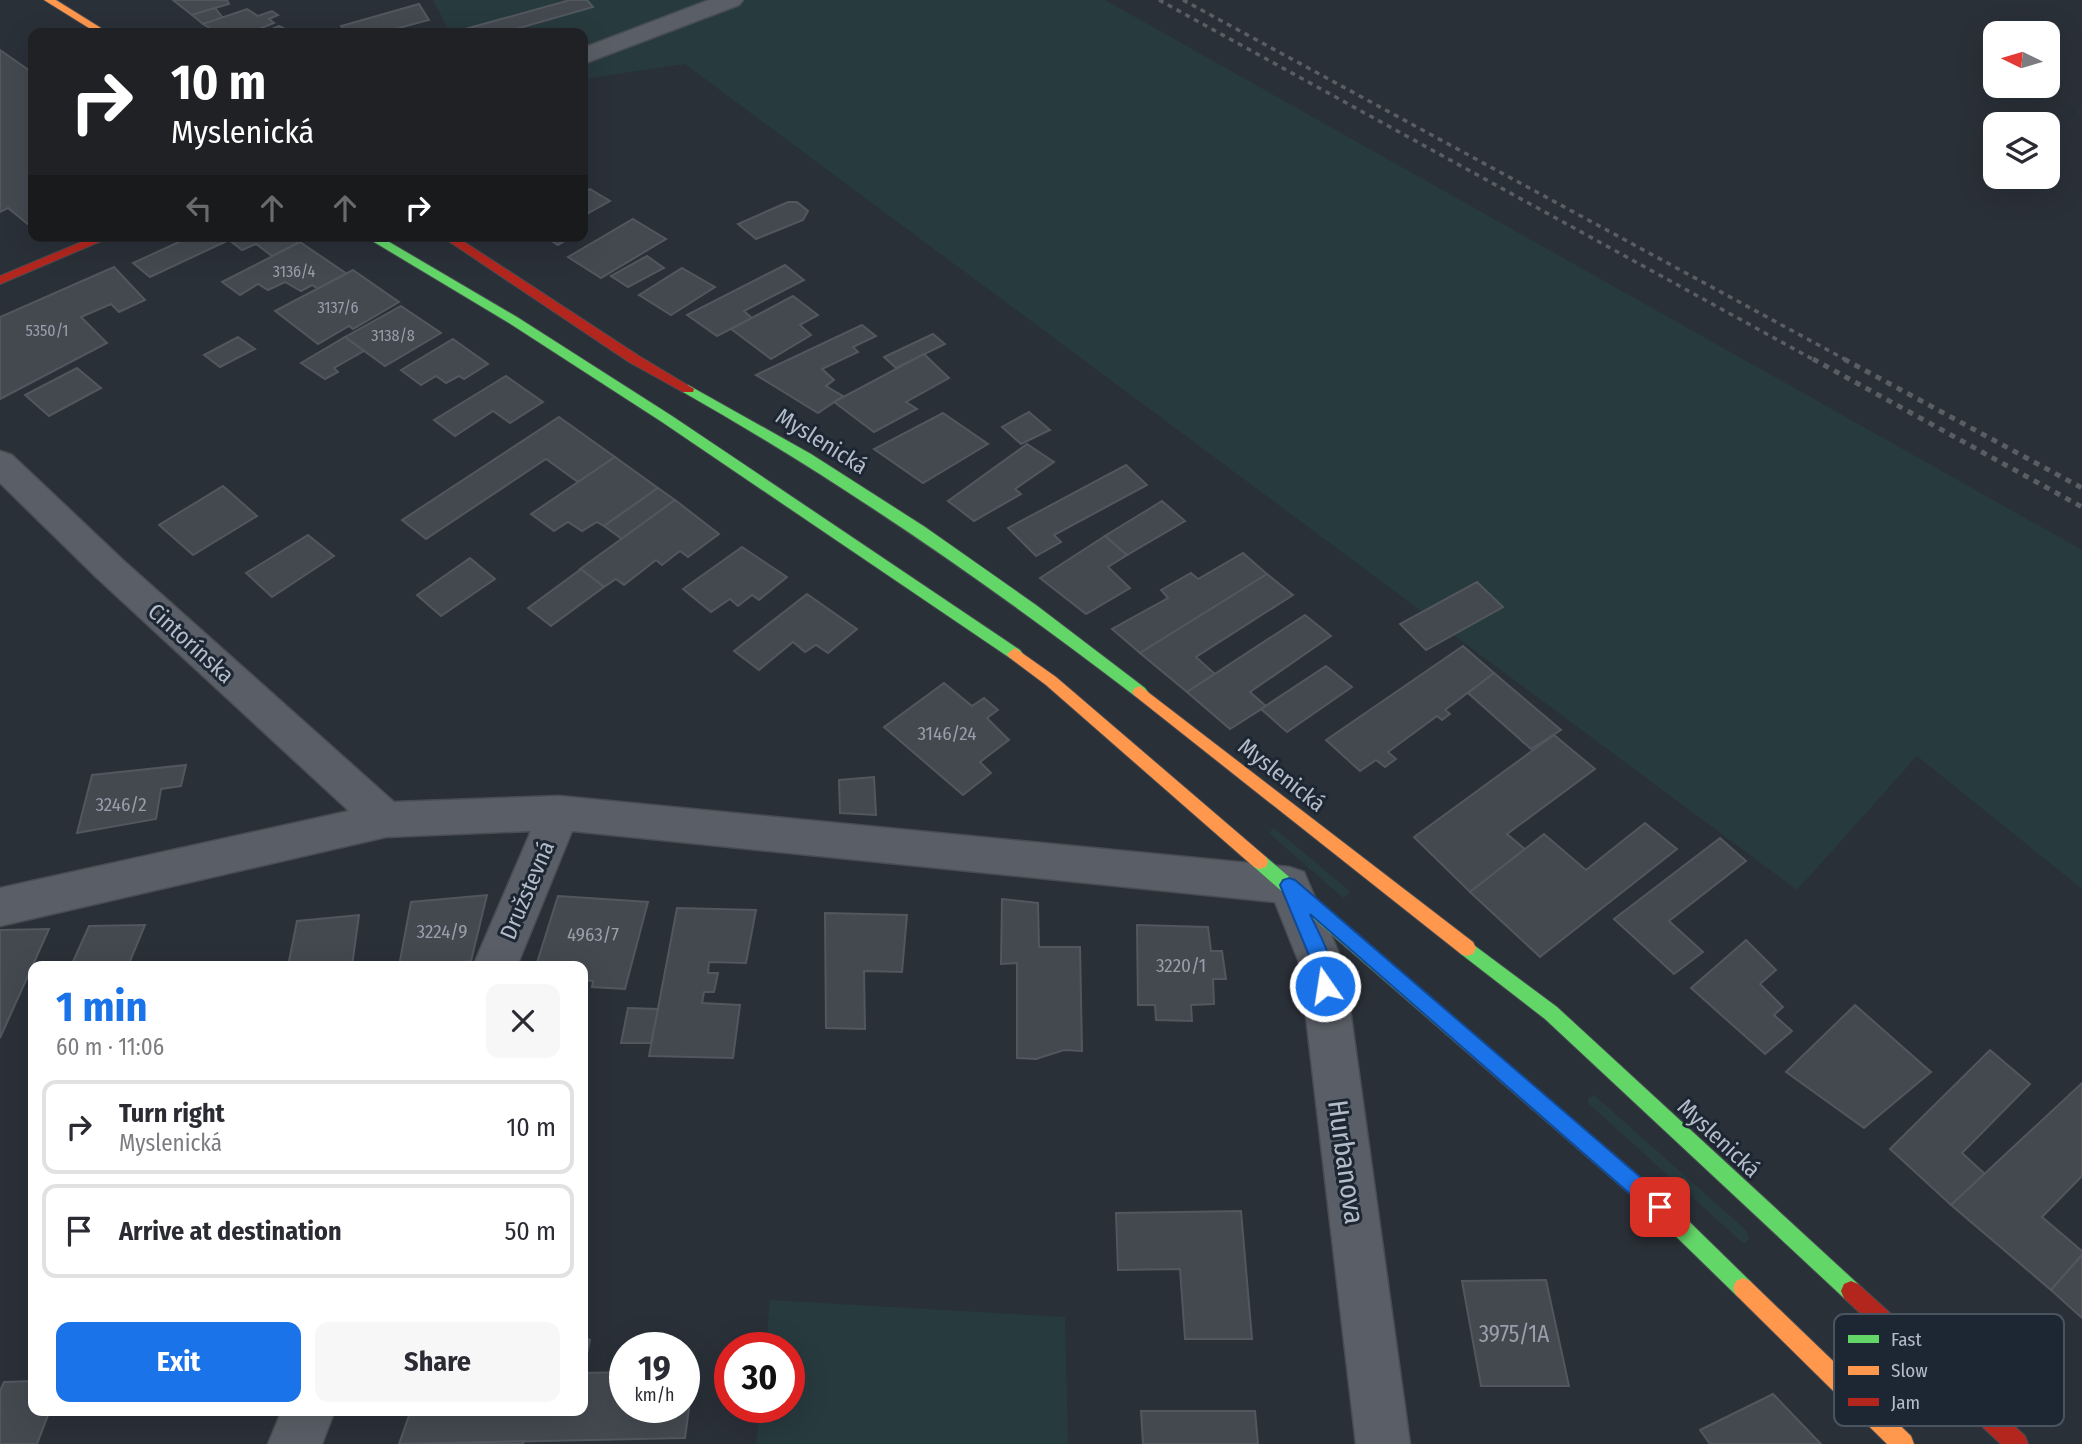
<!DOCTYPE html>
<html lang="en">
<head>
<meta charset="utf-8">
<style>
	body { margin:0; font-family:"Fira Sans Condensed",sans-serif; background:#f7f7f7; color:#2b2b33; height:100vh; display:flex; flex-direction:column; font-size:26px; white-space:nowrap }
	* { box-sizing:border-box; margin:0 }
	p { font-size:23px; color:#7c7c81 }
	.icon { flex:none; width:38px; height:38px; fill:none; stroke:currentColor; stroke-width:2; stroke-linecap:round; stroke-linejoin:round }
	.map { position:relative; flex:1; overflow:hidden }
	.side { position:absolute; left:28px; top:961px; width:560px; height:455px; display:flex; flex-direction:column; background:#fff; border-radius:14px; box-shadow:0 7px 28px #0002 }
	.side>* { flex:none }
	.hud { position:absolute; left:28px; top:28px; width:560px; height:214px; border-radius:14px; box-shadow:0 7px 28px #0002; background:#202124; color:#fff; overflow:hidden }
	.needle { width:46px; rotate:275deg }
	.fabs { position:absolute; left:1983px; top:21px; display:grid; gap:14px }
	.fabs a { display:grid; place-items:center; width:77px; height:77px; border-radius:14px; background:#fff; box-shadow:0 7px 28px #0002; font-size:35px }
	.speed { position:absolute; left:609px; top:1332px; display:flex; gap:14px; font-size:35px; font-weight:700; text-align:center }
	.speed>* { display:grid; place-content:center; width:91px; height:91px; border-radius:50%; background:#fff; box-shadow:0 7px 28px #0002; line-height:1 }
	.speed small { font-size:18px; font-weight:400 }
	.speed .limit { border:10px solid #d22; background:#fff; color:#111 }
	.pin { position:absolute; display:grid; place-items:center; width:60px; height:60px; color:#fff; margin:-30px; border-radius:14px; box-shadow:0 4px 10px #0006 }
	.me { position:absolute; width:77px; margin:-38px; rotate:347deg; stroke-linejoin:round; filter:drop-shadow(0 0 5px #0008) }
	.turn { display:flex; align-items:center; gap:24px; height:147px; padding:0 28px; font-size:32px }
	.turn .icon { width:91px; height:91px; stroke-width:2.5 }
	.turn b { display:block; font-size:49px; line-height:60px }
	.lanes { display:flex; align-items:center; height:66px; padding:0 28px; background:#0003; justify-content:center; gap:35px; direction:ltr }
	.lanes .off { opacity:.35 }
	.round { display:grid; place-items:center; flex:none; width:74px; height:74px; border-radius:14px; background:#f7f7f7 }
	.summary { display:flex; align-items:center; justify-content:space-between; height:119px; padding:0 28px }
	h1 { font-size:42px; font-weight:700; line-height:52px; color:#1a73e8 }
	.button { display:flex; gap:14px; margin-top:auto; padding:14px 28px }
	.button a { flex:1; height:80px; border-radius:14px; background:#1a73e8; color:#fff; font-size:28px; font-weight:700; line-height:80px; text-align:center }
	.button a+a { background:#f7f7f7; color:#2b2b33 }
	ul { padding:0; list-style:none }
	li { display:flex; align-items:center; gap:21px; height:94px; margin:0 14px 10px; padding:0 14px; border:4px solid #e1e1e2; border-radius:14px }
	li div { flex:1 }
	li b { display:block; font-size:26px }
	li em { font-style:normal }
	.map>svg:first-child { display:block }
</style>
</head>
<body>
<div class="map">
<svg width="2082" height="1444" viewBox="0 0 2082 1444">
	<rect width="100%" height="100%" fill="#2a3038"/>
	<g fill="#273a3e">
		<path d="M433,0H1105L2082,550V889L1917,756L1797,890L685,64L583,79V33H450Z"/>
		<path d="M1274,828L1351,892L1343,898L1269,833Z"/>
		<path d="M1594,1095L1747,1231L1749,1239L1744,1244L1588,1103V1099Z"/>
		<path d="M770,1300L1065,1317L1068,1444H756L760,1407H789V1348L766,1347Z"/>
	</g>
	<g fill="#444950" stroke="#52575f" stroke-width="2">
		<path d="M173,0H227L229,4L192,15Z"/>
		<path d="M570,0H587L593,7L502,33H451Z"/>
		<path d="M419,4L429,20L380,33H346L341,26Z"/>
		<path d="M215,8L223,18L203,24L192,15Z"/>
		<path d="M247,9L258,16L272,11L278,15L269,19L274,23L249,33H218L203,24Z"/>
		<path d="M279,26L293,33H262Z"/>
		<path d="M0,50L33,73V225L30,226L8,208L0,212Z"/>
		<path d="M590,189L610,201L583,216V192Z"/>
		<path d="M788,202H797L808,211L803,220L756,239L738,224Z"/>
		<path d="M633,219L666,239L601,278L568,257Z"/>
		<path d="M192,236H292L300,242L272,256L256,244L242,250L229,240L150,277L133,263Z"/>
		<path d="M544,236H572L558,245Z"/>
		<path d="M300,242L347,274L318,289L312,285L301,291L285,282L268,290L258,284L240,295L222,282Z"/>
		<path d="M647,256L664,268L628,287L611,276Z"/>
		<path d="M785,265L804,280L744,311L752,318L717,336L687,315Z"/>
		<path d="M114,267L145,300L119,312L111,304L81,317L107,343L0,399V317Z"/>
		<path d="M682,268L715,287L671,315L639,295Z"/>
		<path d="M353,270L399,302L353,329L349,326L318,344L275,311Z"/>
		<path d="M793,296L818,315L800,325L811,335L771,359L731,329Z"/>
		<path d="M401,306L441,333L385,366L345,337Z"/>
		<path d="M862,325L876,336L853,347L858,352L822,369L834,380L826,386L843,396L818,413L756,375Z"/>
		<path d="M933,334L945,344L896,368L884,357Z"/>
		<path d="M238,337L255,349L220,367L204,355Z"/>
		<path d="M345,337L364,351L334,368L338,372L325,379L301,363Z"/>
		<path d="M453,339L488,364L464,379L459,376L446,383L436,376L421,385L401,370Z"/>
		<path d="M924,354L949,378L906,402L917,409L874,432L834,402Z"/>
		<path d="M77,368L101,388L49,416L25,395Z"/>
		<path d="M506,376L543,402L510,423L493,411L455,436L434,420Z"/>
		<path d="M1029,412L1050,430L1021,444L1002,427Z"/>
		<path d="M943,413L988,444L923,483L874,449Z"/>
		<path d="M559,417L615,457L578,482L546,459L426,539L402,520Z"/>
		<path d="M1027,444L1054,462L1015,489L1021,494L974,521L948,501Z"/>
		<path d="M615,457L658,488L604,526L597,522L582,531L568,522L554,531L531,514Z"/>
		<path d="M1126,465L1147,485L1054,535L1061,542L1036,556L1008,528Z"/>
		<path d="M223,486L257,516L193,555L159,525Z"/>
		<path d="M658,488L675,500L622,539L604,526Z"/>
		<path d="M675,500L719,534L688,557L680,551L662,565L656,560L624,585L616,579L604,587L580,569Z"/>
		<path d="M1162,501L1185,521L1127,555L1105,536Z"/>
		<path d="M308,535L334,556L272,597L246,573Z"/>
		<path d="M1105,536L1127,555L1108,567L1130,588L1086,614L1040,578Z"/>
		<path d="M742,547L787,577L759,600L752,595L738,606L730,599L711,612L683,589Z"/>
		<path d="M1243,553L1267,574L1140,653L1112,629L1168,598L1161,590L1191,573L1198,579Z"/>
		<path d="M470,558L495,579L441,616L417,595Z"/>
		<path d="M581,569L604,587L551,626L528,608Z"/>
		<path d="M1267,574L1293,595L1196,657L1215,674L1187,692L1140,653Z"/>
		<path d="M1477,582L1503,607L1426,650L1400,624Z"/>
		<path d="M807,594L857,629L828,653L816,645L805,652L793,642L759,670L734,651Z"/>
		<path d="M1305,615L1331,636L1250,692L1266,706L1230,729L1187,692Z"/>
		<path d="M1463,646L1494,673L1445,710L1450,714L1442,720L1437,716L1388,752L1396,759L1385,767L1376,760L1360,771L1326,740Z"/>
		<path d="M1326,666L1352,687L1287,732L1261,709Z"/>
		<path d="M1494,673L1561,730L1531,749L1468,693Z"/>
		<path d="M944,683L972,706L984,698L998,710L987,718L1009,740L980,762L991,773L963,795L884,727Z"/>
		<path d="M1554,735L1595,769L1507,834L1526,850L1470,892L1414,837Z"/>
		<path d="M186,765L181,786L161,789L156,819L77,833L92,775Z"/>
		<path d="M874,777L876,815L840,813L839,780Z"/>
		<path d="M1645,823L1677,849L1540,957L1470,892L1544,834L1586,870Z"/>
		<path d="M1720,838L1746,861L1669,921L1703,952L1674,974L1614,919Z"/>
		<path d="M487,895L471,961L449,963V966H399L411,902Z"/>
		<path d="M558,896L648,902L625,989L592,987L593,981L583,980V966H536Z"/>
		<path d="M1002,899L1038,903L1039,947H1080L1082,1051L1064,1050L1036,1059L1017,1058V963L1001,964Z"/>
		<path d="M677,908L756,910L746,963L709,962L708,973H718L714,992H704L702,1003L740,1005L733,1058L649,1056Z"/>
		<path d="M825,913L907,915L902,972L864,971L865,1029L826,1028Z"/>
		<path d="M359,915L352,966H288L297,921Z"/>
		<path d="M145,925L128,966H71L89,926Z"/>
		<path d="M1137,925L1208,927L1211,951H1222L1226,979H1213L1214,1004L1191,1005L1192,1021L1156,1020L1155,1005H1138Z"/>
		<path d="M49,929L0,1038V930Z"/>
		<path d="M1746,940L1776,970L1760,984L1783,1007L1774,1015L1792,1031L1765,1054L1691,988Z"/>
		<path d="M1855,1005L1931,1072L1864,1128L1786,1072Z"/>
		<path d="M628,1008L658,1009L651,1043H621Z"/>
		<path d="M1990,1050L2030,1084L1962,1153L1985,1174L1951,1205L1890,1149Z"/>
		<path d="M2082,1083V1176L2042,1217L2082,1251V1255L2051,1290L1951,1205Z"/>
		<path d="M1241,1211L1252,1339H1185L1180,1269L1118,1270L1116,1213Z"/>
		<path d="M2082,1255V1318L2051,1290Z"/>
		<path d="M1546,1280L1569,1386H1481L1462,1281Z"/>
		<path d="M583,1336L590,1340L583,1371Z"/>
		<path d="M625,1372V1407H684V1372H694L685,1438L399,1444L411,1410H583V1373Z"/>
		<path d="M33,1381V1410H50L37,1444H0V1391L4,1382Z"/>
		<path d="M1773,1394L1821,1444H1710L1700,1430Z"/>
		<path d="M1141,1411H1255L1258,1444H1143Z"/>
		<path d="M524,1441L523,1444H418L454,1443Z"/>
	</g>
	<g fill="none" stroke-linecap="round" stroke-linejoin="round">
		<defs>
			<g id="street">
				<path d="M709,0H743L739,5L583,64V48Z"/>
				<path d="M0,451L12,455L123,560L394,802L559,796L1289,867L1304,872L1344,965L1410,1444H1356L1300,965L1275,902L572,831L517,966H473L531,831L386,837L0,926V888L349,811L97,578L0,483Z"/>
				<path d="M282,1410H335L322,1444H268Z"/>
			</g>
			<g id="fast">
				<path d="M364,236H379L517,317L672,416L1020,650L1023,654L1020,658H1010L662,422L509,323Z"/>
				<path d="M688,385L811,454L925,527L1036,605L1145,688L1148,692L1145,696H1135C990,585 842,482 683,392L682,389Z"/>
				<path d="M1260,855L1266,857L1667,1200L1750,1281L1753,1288L1750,1295L1743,1298L1736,1295L1653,1214L1254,867L1252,862L1254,857Z"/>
				<path d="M1467,940L1557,1007L1858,1284L1861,1291L1858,1298L1851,1301L1844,1298L1545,1019L1461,954L1458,948L1461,942Z"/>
			</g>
			<g id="slow">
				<path d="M44,0H56L109,33H97Z"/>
				<path d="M1015,648L1056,677L1266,857L1268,862L1266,867L1260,869L1254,867L1046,685L1010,658L1007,654Z"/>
				<path d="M1140,686L1473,942L1476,948L1473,954L1467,956L1461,954L1135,696L1132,692L1135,688Z"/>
				<path d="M1743,1278L1750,1281L1911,1436L1914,1444H1887L1736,1295L1733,1288L1736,1281Z"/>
			</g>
			<g id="jam">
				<path d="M96,236H113L0,284V276Z"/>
				<path d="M441,236H455L639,356L694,389L693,392H683L629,362Z"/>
				<path d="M1851,1281L1858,1284L2025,1436L2028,1444H2001L1844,1298L1841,1291L1844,1284Z"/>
			</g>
		</defs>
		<use href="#street" stroke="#484c53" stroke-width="3"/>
		<use href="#fast" stroke="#484c53" stroke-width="2"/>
		<use href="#slow" stroke="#484c53" stroke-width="2"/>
		<use href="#jam" stroke="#484c53" stroke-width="2"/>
		<use href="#street" fill="#5a5e66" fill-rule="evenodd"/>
		<use href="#fast" fill="#63d668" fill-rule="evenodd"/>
		<use href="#slow" fill="#ff974d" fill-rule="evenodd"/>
		<use href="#jam" fill="#b3261e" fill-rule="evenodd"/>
		<g stroke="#595d64" stroke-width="3.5" stroke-dasharray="5 5" stroke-linecap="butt">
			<path d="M1159,0L1816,361"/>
			<path d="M1183,0L1848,361"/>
		</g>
		<g stroke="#595d64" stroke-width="5" stroke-dasharray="6 6" stroke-linecap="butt">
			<path d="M1813,359L2082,507"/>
			<path d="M1844,359L2082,488"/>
		</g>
	</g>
	<path fill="#1a73e8" stroke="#114b97" stroke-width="2" d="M1289,878L1295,880L1667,1200L1670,1207L1667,1214L1660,1217L1653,1214L1310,914C1319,935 1341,969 1331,992L1325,994L1318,992L1313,965L1280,885L1283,880Z"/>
	<g text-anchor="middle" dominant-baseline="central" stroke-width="6" stroke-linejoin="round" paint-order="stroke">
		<g font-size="16" fill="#989fab">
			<text x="294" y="271">3136/4</text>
			<text x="338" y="307">3137/6</text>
			<text x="47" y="330">5350/1</text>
			<text x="393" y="335">3138/8</text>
		</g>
		<g font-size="19" fill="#989fab">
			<text x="947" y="733">3146/24</text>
			<text x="121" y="804">3246/2</text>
			<text x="442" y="931">3224/9</text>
			<text x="593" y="934">4963/7</text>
			<text x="1181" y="965">3220/1</text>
		</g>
		<g font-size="23" fill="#b4bcc9" stroke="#1d2633">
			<text transform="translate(822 441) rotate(32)">Myslenická</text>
			<text transform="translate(191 643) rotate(42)">Cintorínska</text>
			<text transform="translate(1282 775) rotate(38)">Myslenická</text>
			<text transform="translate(527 890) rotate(-67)">Družstevná</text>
			<text transform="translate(1719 1138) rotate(43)">Myslenická</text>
		</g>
		<g font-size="23" fill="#989fab">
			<text x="1514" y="1334">3975/1A</text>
		</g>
		<g font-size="28" fill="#b4bcc9" stroke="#1d2633">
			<text transform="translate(1346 1162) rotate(82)">Hurbanova</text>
		</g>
	</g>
	<rect x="1834" y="1314" width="230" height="112" rx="10" fill="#1d2633" stroke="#4a5360" stroke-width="2"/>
	<rect x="1848" y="1335" width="31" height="8" fill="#63d668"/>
	<rect x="1848" y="1366" width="31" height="9" fill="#ff974d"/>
	<rect x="1848" y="1398" width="31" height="8" fill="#b3261e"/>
	<g font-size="19" fill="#b4bcc9">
		<text x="1891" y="1346">Fast</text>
		<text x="1891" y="1377">Slow</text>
		<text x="1891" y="1409">Jam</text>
	</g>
</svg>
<div class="fabs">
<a><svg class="needle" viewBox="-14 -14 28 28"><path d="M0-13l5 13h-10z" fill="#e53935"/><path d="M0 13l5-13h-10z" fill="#7c7c81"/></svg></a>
<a><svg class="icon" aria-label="layers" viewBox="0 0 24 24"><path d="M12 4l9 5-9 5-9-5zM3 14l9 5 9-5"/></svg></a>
</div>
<div class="speed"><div>19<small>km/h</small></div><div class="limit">30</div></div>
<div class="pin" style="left:1660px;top:1207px;background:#d93025"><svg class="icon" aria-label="arrive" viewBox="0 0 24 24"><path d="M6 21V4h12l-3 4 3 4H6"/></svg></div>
<svg class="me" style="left:1325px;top:986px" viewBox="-20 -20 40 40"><circle r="17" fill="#1a73e8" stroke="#fff" stroke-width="3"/><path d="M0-11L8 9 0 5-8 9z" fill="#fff"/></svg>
<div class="hud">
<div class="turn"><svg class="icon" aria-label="right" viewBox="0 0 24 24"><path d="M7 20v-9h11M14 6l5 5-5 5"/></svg><div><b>10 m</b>Myslenická</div></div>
<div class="lanes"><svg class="icon off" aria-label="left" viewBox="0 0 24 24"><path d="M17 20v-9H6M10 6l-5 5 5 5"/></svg><svg class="icon off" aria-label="ahead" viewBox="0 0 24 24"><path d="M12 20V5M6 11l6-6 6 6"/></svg><svg class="icon off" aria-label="ahead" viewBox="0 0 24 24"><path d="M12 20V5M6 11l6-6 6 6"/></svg><svg class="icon" aria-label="right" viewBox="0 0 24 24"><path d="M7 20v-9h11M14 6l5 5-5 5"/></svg></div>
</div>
<section class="side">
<div class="summary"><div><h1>1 min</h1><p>60 m · 11:06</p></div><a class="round"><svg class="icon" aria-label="close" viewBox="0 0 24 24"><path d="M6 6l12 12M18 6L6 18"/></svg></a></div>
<ul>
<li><svg class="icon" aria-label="right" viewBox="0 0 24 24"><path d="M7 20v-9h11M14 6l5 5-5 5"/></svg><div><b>Turn right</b><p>Myslenická</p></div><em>10 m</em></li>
<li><svg class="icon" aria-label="arrive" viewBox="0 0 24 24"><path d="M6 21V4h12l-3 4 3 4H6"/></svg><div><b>Arrive at destination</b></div><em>50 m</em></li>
</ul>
<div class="button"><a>Exit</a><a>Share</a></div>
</section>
</div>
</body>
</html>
